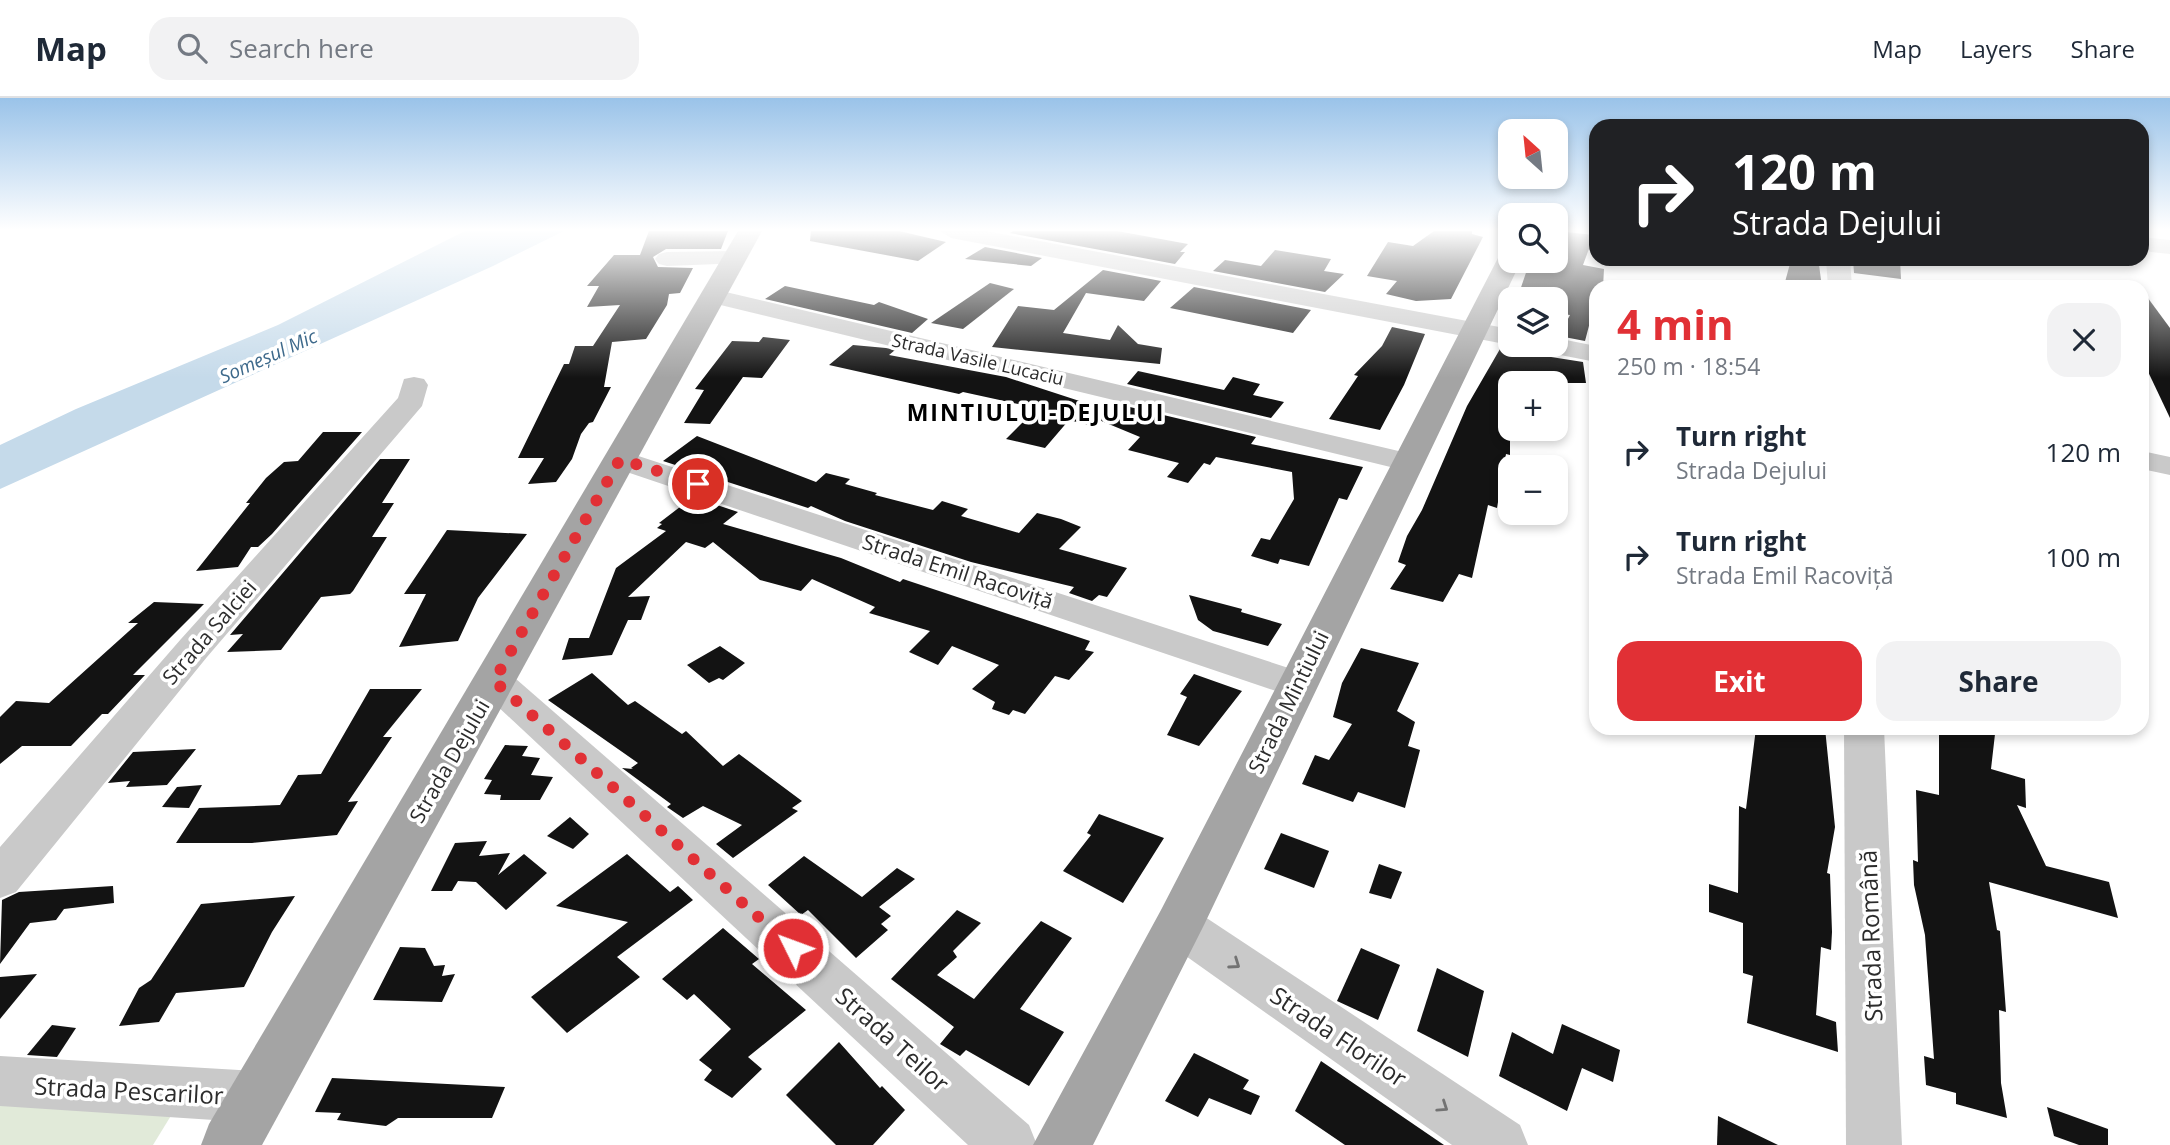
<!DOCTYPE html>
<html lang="en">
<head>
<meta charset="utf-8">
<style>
	body { margin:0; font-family:"Open Sans",sans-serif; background:#f2f2f3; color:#1f2937; height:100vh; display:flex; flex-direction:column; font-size:26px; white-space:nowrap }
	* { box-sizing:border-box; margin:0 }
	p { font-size:23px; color:#747a83 }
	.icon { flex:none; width:38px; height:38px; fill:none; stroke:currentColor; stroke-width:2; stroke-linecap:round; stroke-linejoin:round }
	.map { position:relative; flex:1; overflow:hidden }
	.panel { position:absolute; left:1589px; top:182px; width:560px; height:455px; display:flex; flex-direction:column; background:#fff; border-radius:21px; box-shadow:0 4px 10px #0003 }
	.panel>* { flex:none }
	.guide { position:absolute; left:1589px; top:21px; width:560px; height:147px; border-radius:21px; box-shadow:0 4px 10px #0003; background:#202124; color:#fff; overflow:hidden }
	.needle { width:46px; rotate:333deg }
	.tools { position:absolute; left:1498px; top:21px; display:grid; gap:14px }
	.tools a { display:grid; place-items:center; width:70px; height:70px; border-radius:14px; background:#fff; box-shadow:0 4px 10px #0003; font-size:35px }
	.pin { position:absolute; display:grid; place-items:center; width:60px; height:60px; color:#fff; margin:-30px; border:4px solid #fff; border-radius:50%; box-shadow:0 2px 7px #0007 }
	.me { position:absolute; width:77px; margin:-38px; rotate:312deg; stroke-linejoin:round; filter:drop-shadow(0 0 5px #0008) }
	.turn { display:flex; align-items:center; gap:24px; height:147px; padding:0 28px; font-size:32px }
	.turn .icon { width:91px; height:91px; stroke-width:2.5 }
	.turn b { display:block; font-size:49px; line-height:60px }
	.round { display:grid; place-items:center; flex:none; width:74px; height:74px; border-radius:21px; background:#f2f2f3 }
	.head { display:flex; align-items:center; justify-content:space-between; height:119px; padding:0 28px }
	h1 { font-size:42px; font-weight:700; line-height:52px; color:#e13035 }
	.primary-button { display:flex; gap:14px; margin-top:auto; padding:14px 28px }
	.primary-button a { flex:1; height:80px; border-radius:21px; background:#e13035; color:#fff; font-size:28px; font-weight:700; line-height:80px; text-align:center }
	.primary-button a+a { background:#f2f2f3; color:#1f2937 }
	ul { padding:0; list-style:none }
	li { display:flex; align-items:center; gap:21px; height:105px; padding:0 28px }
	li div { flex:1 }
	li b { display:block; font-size:26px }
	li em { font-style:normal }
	header { display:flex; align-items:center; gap:42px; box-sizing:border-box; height:98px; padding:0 35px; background:#fff; border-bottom:2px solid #e0e1e3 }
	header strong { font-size:33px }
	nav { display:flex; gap:38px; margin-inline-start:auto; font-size:24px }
	.search { width:490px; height:63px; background:#f2f2f3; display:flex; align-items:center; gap:18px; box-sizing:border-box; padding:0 24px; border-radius:21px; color:#747a83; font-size:26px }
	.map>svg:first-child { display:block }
</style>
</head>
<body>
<header>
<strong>Map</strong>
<div class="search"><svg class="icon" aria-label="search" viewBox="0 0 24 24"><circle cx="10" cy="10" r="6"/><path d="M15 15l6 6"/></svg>Search here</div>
<nav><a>Map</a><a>Layers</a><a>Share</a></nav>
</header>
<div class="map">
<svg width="2170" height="1047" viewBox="0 0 2170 1047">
	<rect width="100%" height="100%" fill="#fff"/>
	<path fill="#e1ead9" d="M0,1006L172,1016L153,1047H0Z"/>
	<path fill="#c5daea" d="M465,133H564L493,168L0,391V347L76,311L278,227Z"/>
	<g fill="#131313">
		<path d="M649,133H728L721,151H666L653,159L658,169L693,170L680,195L669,196L667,207L646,241L612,244L604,289H611L593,324L589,325L581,336L572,361L556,384L528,386L544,360H518L564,266H569L575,248H593L620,207L587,209L599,188H587L614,157H640Z"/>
		<path d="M811,133H899L946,144L918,163L810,143Z"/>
		<path d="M1013,133H1117L1188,146L1180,154H1185L1175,166L1010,135Z"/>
		<path d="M1434,133H1472V136L1483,139L1451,201L1416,203L1386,196L1397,183L1367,178L1388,144L1413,148Z"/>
		<path d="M1556,133L1594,137L1583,167L1604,171L1603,189H1596V201L1585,243L1559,238L1570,217L1556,215V201H1517L1530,163H1556Z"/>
		<path d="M985,149L1042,160L1031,168L965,161Z"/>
		<path d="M1275,152L1331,161L1324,173L1344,176L1325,194L1213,173L1225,162L1261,168Z"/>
		<path d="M1853,161H1900L1901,181L1854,175Z"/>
		<path d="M1791,162L1819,167L1822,189L1785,184Z"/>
		<path d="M1103,172L1161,183L1144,203L1086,195L1063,235L1110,242L1118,227L1138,246L1162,250L1160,266L992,249L1018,208L1054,212Z"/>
		<path d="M990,185L1014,191L963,231L931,225Z"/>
		<path d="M785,188L874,207L879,204L928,221L912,235L765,201Z"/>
		<path d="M1194,189L1311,212L1293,235L1170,210Z"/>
		<path d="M2142,192L2170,230V320L2142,261Z"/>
		<path d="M1392,229L1425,236L1404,287L1380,332L1329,321L1358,278L1354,277L1382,248Z"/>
		<path d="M763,239L790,242L762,280L743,279L710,326L684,325L704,292L695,291L732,243L759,244Z"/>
		<path d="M853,247L886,250L895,252L889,257L1006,279L1104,311L1089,327L1069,322L1045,350L1006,341L1037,310L963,294L959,296L829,267Z"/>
		<path d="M1500,251L1583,264L1586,285H1510V357L1506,356L1497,410L1488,407L1472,480L1459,476L1443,504L1390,491L1406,467L1398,464L1407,438L1422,412L1467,308Z"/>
		<path d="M1138,273L1224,292L1233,279L1260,286L1253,297L1284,304L1271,320L1127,286Z"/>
		<path d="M1113,305L1256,339L1251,346L1363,369L1347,402L1339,400L1309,468L1280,461L1278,466L1251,458L1261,440L1270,442L1294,401L1292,374L1216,359L1210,367L1204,365L1188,385L1167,379L1179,365L1128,352L1140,339L1099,322Z"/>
		<path d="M323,334H362L272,436L258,449H251L238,469L196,473L250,405H246L266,380L284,364L298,363Z"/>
		<path d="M697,338L816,384L826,375L850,381L845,386L877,395L875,397L933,412L942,403L968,411L961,418L1019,435L1037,415L1061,421L1081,429L1059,451L1127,470L1107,499L1099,497L1092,503L1069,495L1074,489L971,464L845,423L811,408L808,410L663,363Z"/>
		<path d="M380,361H410L382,405H394L372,439H387L353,493L350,496L321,499L281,552L227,554L243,536L230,537Z"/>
		<path d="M693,399L738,414L723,426L841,460L900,484L903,481L1090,543L1085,552L1094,554L1069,582L1055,578L1025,616L1013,612L1009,617L992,611L995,604L972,591L999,567L952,548L938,567L909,554L930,533L869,515L875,509L812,481L801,493L760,482L713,444L705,450L686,444L628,499L650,498L641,522H628L612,557L562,562L569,540H589L616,470L666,433L657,430L662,426L659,425Z"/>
		<path d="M447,432L527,436L478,500L458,543L399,549L426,496H404Z"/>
		<path d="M1189,497L1242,511L1241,514L1282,526L1268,548L1213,533L1198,522Z"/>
		<path d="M154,504L204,506L133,577H145L108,616H102L71,648H22L0,666V619L16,603L49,605L138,525H128Z"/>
		<path d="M720,548L745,565L723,582L719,580L709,585L687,567Z"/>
		<path d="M1361,550L1419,565L1397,613L1415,624L1408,648L1420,652L1405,710L1358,694L1353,704L1302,686L1315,657L1329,662L1352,626L1333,619L1342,585Z"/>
		<path d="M592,575L628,607L635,603L682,636L686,633L723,668L739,656L802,703L792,710L798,713L733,760L716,746L742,727L703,708L683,720L667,709L671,706L622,670L633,671L631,670L638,665L548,602Z"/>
		<path d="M1194,576L1242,593L1199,648L1167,637L1187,599L1180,596Z"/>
		<path d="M370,591H422L383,639H392L348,704L358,703L337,737L252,745H176L199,710L280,707L298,677L321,676Z"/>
		<path d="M1756,630H1825L1835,729L1827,775L1830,776L1832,834L1831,852L1821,849L1816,917L1836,924L1838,954L1747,925L1753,878L1743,875V825L1709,814V786L1738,795L1739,708L1746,711Z"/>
		<path d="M1939,630H1973L1995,636L1991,671L2025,681L2026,710L2017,707L2046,768L2109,784L2118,820L1989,784L1997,832L2000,833L2006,914L1999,912L2001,985L2007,1020L1956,1006V995L1926,987L1924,958L1934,961L1925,837L1914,787L1913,762L1918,764L1916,692L1939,697Z"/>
		<path d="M505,647L528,648L522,658L540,660L531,677L553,679L540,702H500L501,697L484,696L492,682L484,681Z"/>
		<path d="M196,651L167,687L126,689L130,683L108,685L133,654Z"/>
		<path d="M202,687L189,710L162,709L177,689Z"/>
		<path d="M1099,716L1164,740L1123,805L1063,773L1091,737L1087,735Z"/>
		<path d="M570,719L589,736L573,751L547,738Z"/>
		<path d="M1281,735L1329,753L1314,790L1264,771Z"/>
		<path d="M487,743L479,758L510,755L498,777L524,756L547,775L506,812L476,784L458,783L452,793H431L455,745Z"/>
		<path d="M627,756L670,794L678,788L693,802L617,859L640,879L567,935L531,899L628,824L556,808Z"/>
		<path d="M804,758L862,799L897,770L915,781L879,809L891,818L881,826L888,832L856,860L808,812L801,817L768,787Z"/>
		<path d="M1379,766L1402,774L1391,801L1369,795Z"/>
		<path d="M113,788L114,805L64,811L56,822L30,825L0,866L2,802L19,794Z"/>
		<path d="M295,798L272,834L244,889L176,895L159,924L119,928L139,890L151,882L201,806Z"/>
		<path d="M957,812L981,825L953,853L957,859L937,877L974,901L1041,823L1072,840L1020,911L1064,934L1029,988L966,952L960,958L940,946L954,929L891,881Z"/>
		<path d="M723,830L759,861L752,866L806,912L748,959L762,971L732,1000L704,982L712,972L699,962L731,931L694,896L687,902L662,881Z"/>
		<path d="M400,849L425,850L434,868L445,867L442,878L455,876L442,904L373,902Z"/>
		<path d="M1361,850L1400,867L1378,922L1337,903Z"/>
		<path d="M1437,870L1484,893L1468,959L1417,933Z"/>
		<path d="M37,876L0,921V879Z"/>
		<path d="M1562,926L1620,952L1613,984L1582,970L1567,1013L1499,978L1512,934L1553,956Z"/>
		<path d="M52,927L76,930L57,959L27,957Z"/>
		<path d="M839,944L880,990L882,988L905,1012L873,1047H836L786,997Z"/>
		<path d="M1194,955L1249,982L1243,991L1260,998L1251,1017L1209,1000L1198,1019L1165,1003Z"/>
		<path d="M1321,963L1444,1047H1345L1295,1013Z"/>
		<path d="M332,980L505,989L492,1020H398L386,1028L337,1022L341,1015L315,1014Z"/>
		<path d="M2047,1009L2108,1031V1047H2079L2054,1038Z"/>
		<path d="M1718,1018L1778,1047H1717Z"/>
	</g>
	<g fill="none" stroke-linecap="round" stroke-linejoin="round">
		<g fill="#c9c9c9" fill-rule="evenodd">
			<path d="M940,133H986L1510,231V247L951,140Z"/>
			<path d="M2142,139L2170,142V156L2142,153Z"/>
			<path d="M734,153L742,155L746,160L742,165L667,168L659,166L655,161L659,156L667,154Z"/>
			<path d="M1826,161H1850L1852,189H1828Z"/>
			<path d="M713,191L1407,355L1418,357L1422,364L1418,371L1407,373L704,203L701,198L704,193Z"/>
			<path d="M1556,240L1596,248V264L1540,253L1536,247H1556Z"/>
			<path d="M414,279L424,281L428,287L422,308L207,559L16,794L0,800V749L181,541L398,300L404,281Z"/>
			<path d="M620,352L1310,577L1316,586L1310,595L1296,599L1282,595L609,368L605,361L609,354Z"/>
			<path d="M2142,353L2170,359V377L2142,371Z"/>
			<path d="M494,570L508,574L1029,1027L1037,1047H968L480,592L475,583L480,574Z"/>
			<path d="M1844,630H1884L1902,1047H1846Z"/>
			<path d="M1179,807L1196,813L1520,1027L1528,1047H1452L1162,841L1155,827L1162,813Z"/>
			<path d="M0,958L258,973L277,981L285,999L277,1017L258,1025L0,1008Z"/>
		</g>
		<g fill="#a4a4a4" fill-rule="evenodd">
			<path d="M738,133H762L262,1047H201L209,1026Z"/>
			<path d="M1510,153V163H1521L1204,827L1093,1047H1033L1161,812L1498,160L1501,155Z"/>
		</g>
	</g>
	<defs><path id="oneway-chevron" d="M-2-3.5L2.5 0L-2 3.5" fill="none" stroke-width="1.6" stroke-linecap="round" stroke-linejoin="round" transform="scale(1.75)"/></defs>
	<g stroke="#737373">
		<use href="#oneway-chevron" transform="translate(1235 866) rotate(35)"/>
		<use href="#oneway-chevron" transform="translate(1443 1009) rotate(34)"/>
	</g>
	<linearGradient id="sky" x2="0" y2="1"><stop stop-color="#9ac3e9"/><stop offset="0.47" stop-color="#fff"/><stop offset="1" stop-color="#fff" stop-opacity="0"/></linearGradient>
	<rect width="2170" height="280" fill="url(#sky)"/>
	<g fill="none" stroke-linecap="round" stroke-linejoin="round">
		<path stroke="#e13035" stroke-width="12" stroke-dasharray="0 21.6" d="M698,386L620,361L494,583L793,850"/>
	</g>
	<g text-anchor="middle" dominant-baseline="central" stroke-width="7" stroke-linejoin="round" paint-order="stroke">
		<g font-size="18" fill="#2c2c2c" stroke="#fff">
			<text transform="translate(978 261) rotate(13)">Strada Vasile Lucaciu</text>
		</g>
		<g font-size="19" font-style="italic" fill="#3d698b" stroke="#fff">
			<text transform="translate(268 258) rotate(-24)">Someșul Mic</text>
		</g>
		<g font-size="21" fill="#2c2c2c" stroke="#fff">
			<text transform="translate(958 473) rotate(18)">Strada Emil Racoviță</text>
			<text transform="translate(209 534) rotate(-49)">Strada Salciei</text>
			<text transform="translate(1288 604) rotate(-64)">Strada Mintiului</text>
			<text transform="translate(449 663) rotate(-60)">Strada Dejului</text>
		</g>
		<g font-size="23" font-weight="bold" letter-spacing="2" fill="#000" stroke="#fff">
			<text x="1036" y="314">MINTIULUI-DEJULUI</text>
		</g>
		<g font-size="24" fill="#2c2c2c" stroke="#fff">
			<text transform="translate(1870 838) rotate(-92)">Strada Română</text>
			<text transform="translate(1339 938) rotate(34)">Strada Florilor</text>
			<text transform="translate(893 941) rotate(42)">Strada Teilor</text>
			<text transform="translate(129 992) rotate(3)">Strada Pescarilor</text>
		</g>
	</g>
</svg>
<div class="tools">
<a><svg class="needle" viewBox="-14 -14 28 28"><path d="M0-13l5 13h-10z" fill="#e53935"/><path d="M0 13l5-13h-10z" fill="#747a83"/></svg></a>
<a><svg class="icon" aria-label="search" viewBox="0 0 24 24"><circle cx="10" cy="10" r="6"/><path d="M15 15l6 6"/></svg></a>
<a><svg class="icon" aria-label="layers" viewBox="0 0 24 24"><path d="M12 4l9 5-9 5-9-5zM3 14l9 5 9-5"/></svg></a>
<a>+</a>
<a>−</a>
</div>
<div class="pin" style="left:698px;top:386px;background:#d93025"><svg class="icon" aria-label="arrive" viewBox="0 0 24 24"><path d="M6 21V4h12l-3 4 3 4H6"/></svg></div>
<svg class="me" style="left:793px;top:850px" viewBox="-20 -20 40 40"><circle r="17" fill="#e13035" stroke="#fff" stroke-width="3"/><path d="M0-11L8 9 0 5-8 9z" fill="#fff"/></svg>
<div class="guide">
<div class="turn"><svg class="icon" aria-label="right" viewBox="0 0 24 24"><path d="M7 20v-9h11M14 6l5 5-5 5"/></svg><div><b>120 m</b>Strada Dejului</div></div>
</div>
<section class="panel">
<div class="head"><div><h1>4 min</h1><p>250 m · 18:54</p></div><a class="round"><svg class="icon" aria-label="close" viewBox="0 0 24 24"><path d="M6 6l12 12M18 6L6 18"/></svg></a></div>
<ul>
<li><svg class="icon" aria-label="right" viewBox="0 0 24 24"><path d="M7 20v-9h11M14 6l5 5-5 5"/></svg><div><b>Turn right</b><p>Strada Dejului</p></div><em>120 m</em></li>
<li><svg class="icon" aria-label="right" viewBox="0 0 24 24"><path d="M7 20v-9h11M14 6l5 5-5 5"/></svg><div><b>Turn right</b><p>Strada Emil Racoviță</p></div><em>100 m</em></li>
</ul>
<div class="primary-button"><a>Exit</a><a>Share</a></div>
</section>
</div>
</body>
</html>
